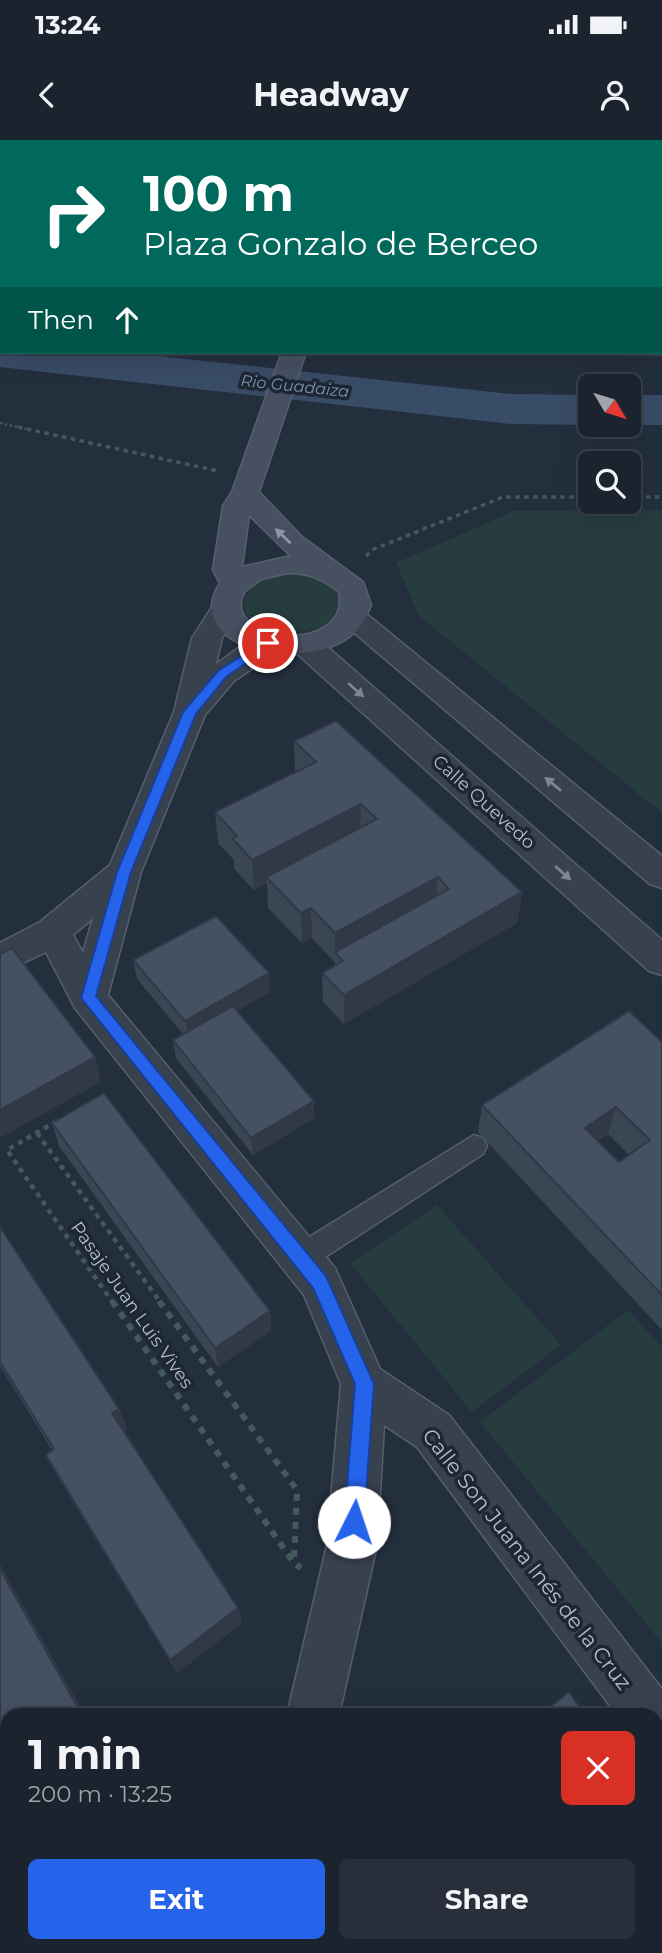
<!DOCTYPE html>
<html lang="en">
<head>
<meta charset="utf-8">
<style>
	body { margin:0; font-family:Montserrat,sans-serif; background:#282f3a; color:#f1f3f6; height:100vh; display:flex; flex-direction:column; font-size:26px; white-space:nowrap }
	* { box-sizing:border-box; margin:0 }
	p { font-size:23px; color:#a0a4aa }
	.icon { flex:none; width:38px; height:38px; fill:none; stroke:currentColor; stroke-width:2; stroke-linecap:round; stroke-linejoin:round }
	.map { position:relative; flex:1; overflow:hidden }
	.panel { position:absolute; left:0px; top:1568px; width:663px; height:245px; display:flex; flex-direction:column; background:#1b232e; border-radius:21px 21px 0 0; box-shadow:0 7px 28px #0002,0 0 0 2px #39404a }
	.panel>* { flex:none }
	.guide { position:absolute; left:0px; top:0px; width:663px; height:214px; box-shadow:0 7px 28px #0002,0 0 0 2px #39404a; background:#00695c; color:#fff; overflow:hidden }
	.needle { width:46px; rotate:128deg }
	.controls { position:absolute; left:578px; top:234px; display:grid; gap:14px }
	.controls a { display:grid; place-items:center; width:63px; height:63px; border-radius:10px; background:#1b232e; box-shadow:0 7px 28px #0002,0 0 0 2px #39404a; font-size:35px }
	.pin { position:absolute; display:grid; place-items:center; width:60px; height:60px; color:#fff; margin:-30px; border:4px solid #fff; border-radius:50%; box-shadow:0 2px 7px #0007 }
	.me { position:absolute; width:77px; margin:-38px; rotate:4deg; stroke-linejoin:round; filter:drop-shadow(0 0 5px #0008) }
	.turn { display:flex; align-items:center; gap:24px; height:147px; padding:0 28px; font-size:32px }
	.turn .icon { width:91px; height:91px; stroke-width:2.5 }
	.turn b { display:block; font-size:49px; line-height:60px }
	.then { display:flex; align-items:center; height:66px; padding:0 28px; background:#0003; gap:14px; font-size:26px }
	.round { display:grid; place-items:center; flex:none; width:74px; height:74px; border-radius:10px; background:#282f3a }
	.head { display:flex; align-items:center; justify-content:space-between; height:119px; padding:0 28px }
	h1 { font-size:42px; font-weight:700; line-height:52px }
	.primary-button { display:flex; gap:14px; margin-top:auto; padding:14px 28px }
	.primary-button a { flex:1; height:80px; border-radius:10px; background:#2563eb; color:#fff; font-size:28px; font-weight:700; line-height:80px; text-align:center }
	.primary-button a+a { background:#282f3a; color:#f1f3f6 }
	.status { display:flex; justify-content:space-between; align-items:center; height:49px; padding:0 35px; background:#1b232e; direction:ltr }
	.status svg { height:19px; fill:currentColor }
	header { display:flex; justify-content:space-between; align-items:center; height:91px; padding:0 28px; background:#1b232e; font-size:32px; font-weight:700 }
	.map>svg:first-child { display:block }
</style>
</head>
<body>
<div class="status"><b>13:24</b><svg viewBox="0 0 49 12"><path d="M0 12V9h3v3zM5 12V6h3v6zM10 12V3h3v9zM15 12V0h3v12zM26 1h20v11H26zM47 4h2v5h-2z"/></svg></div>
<header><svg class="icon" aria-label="back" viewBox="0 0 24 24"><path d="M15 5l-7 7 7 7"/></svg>Headway<svg class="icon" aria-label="person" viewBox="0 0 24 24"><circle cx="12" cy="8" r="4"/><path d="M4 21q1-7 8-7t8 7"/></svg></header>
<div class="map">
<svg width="662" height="1813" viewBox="0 0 662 1813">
	<rect width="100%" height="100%" fill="#242f3e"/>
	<g fill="#263c3f">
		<path d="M0,0H662V40V2H2V135Z"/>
		<path d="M662,370V673L419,476L396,423L514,371Z"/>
		<path d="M294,434L308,435L332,446C377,505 221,506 247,455C255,438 276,435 294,434Z"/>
		<path d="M437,1065L561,1205L472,1272L350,1123Z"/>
		<path d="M628,1170L662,1207V1503L480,1282Z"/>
	</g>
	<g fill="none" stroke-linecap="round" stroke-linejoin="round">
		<g fill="#394c67" fill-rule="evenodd">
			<path d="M0,199L2,212H121L511,254L590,255V285L511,284L0,227Z"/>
			<rect x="628" y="255" width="34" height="30"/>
		</g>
		<defs>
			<path id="lane" d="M474,995L483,998L487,1006L483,1014L310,1127L300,1130L290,1127L286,1118L290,1109Z"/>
			<g id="street">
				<path d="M226,458L236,461L241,467L222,498L216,524C235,512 255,490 279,496L283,503L279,510L234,541L205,575L141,732L108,855L335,1128L380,1229L449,1275L662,1549V1596L656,1598V1575H617L417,1307L384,1285L377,1405L339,1575H287L327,1405L341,1244L304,1155L75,868L46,812L0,834V803L40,782L110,725L174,572L192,498L216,461ZM93,778L83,813L73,795Z"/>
				<path d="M354,469L364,472L662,716V748L650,744L344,484L339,478L344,472Z"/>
				<path d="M305,495L316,497L662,800V835L649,831L294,511L290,504L294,497Z"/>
				<path d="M232,1806H290L288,1813H230Z"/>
			</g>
			<g id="secondary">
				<rect x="0" y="140" width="2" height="14"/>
				<path d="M282,212H306L259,352L302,397L363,442L371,465C367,473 364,483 358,489C312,538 178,509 220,443L213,430L223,366L232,352ZM249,375L291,416L242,427ZM287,433C307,432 324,439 339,452C352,517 216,503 245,451L261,439Z"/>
			</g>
		</defs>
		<use href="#lane" stroke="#565f6c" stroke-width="3"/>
		<use href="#street" stroke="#565f6c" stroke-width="3"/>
		<use href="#secondary" stroke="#565f6c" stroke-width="3"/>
		<path stroke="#44595c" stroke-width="2.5" stroke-dasharray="2.5 2.5" stroke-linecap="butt" d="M0,283L26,289"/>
		<g stroke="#44595c" stroke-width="3.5" stroke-dasharray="4.5 4.5" stroke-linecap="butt">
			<path d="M18,287L218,331"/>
			<path d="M628,357H662"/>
			<path d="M366,416L374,409L503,357H590"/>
		</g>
		<g stroke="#44595c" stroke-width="4.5" stroke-dasharray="5 5" stroke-linecap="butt">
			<path d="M57,981L7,1010L113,1163"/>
			<path d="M37,993L161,1163"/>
		</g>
		<g stroke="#44595c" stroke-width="6" stroke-dasharray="7 7" stroke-linecap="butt">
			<path d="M112,1161L294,1423L301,1428"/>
			<path d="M159,1161L297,1350L294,1421"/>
			<path d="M0,1749L7,1762"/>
			<path d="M30,1806L33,1813"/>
		</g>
		<use href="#lane" fill="#38414e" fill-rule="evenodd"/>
		<use href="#street" fill="#38414e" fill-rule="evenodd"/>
		<use href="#secondary" fill="#465061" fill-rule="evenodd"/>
	</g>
	<g fill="#3b4654" fill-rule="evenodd">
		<path d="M294,601L522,752L517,783L344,884L323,862L322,833L335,825V823L312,798L302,803L268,768L267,743L254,750L234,729V720L218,703L215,672L295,632Z"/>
		<path d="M133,820L270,852L237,871L314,961V978L253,1015L176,918L173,900L183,894L137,839Z"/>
		<path d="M662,902V1190L478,992L482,965ZM608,994L629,1015L619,1022L598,1001Z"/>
		<path d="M52,983L270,1171L271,1191L218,1227L59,1006Z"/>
		<path d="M0,1087L119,1269L127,1290L124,1291L238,1468L242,1483L177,1533L56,1334L46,1315L52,1310L0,1226Z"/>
	</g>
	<g fill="#303945">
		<path d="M361,664L360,695L266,737L267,743L254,750L252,720Z"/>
		<path d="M438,737L435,767L335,812V823V793Z"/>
		<path d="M522,752L517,783L344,884V855Z"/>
		<path d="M311,768L312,798L302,803L301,773Z"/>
		<path d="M269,833L270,852L188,900L185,881Z"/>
		<path d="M95,917L101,942L0,998V970Z"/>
		<path d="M314,961V978L253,1015L251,998Z"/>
		<path d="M616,967L608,994L577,1015L585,988Z"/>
		<path d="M270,1171L271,1191L218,1227L215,1208Z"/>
		<path d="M119,1269L127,1290L119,1294L112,1273Z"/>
		<path d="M0,1424L85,1575H82L0,1429Z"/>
		<path d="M238,1468L242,1483L177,1533L170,1520Z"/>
	</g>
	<g fill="#455162" stroke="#303945" stroke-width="2" fill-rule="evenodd">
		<path d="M336,581L522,752L344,855L322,833L343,821L335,812L449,749L438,737L335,793L311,768L301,773L266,737L377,679L361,664L252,720L232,698L237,696L215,672L316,622L294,601Z"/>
		<path d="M216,776L269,833L185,881L133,820Z"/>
		<path d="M12,808L95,917L0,970V814Z"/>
		<path d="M233,866L314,961L251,998L173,900Z"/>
		<path d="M629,871L662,902V1155L482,965ZM616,967L650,1000L619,1022L585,988Z"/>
		<path d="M104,953L270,1171L215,1208L52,983Z"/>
		<path d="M0,1087L119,1269L112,1273L238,1468L170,1520L46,1315L54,1309L0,1222Z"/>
		<path d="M0,1429L82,1575H7V1634L0,1621Z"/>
		<path d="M569,1552L585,1575H540Z"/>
		<path d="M656,1677L662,1685V1698L656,1703Z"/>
		<path d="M298,1806H409L408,1813H297Z"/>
	</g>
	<defs><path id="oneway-solid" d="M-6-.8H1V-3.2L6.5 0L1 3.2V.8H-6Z" transform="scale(1.75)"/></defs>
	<use fill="#8e96a5" href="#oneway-solid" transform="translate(283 396) rotate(-136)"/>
	<g fill="#7c8592">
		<use href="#oneway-solid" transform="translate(356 550) rotate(42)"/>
		<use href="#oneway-solid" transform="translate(553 644) rotate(-140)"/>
		<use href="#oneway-solid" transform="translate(563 733) rotate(42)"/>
	</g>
	<path fill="#2563eb" stroke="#184099" stroke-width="2" d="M268,499L272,500V506L227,536L196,574L131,732L96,856L326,1136L374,1244L364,1382L361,1389L354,1392L347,1389L344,1382L355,1244L313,1148L81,858L117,732L183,572L218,531Z"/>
	<g text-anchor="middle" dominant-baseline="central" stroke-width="7" stroke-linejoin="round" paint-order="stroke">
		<g font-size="16" font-style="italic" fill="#7c92b1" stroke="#1d2633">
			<text transform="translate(295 246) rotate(6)">Rio Guadaiza</text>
		</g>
		<g font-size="18" fill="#b4bcc9" stroke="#1d2633">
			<text transform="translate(484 662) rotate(42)">Calle Quevedo</text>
			<text transform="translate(132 1165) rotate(55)">Pasaje Juan Luis Vives</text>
		</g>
		<g font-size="21" fill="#b4bcc9" stroke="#1d2633">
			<text transform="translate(527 1419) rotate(52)">Calle Son Juana Inés de la Cruz</text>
		</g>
	</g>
</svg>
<div class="controls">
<a><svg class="needle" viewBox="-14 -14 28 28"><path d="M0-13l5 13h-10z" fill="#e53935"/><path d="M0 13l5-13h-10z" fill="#a0a4aa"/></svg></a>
<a><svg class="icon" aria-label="search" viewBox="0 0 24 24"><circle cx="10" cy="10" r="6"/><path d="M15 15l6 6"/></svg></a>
</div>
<div class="pin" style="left:268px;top:503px;background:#d93025"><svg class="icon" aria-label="arrive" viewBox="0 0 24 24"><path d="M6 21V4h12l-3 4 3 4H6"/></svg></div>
<svg class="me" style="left:354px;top:1382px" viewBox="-20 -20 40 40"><circle r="19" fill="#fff"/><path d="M0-13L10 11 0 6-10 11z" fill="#2563eb"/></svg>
<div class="guide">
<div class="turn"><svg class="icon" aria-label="right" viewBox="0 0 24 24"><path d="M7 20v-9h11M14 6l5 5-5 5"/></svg><div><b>100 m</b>Plaza Gonzalo de Berceo</div></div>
<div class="then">Then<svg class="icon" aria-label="ahead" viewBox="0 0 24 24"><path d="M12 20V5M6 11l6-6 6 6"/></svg></div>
</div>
<section class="panel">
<div class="head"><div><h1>1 min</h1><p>200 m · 13:25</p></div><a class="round" style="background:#d93025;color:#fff"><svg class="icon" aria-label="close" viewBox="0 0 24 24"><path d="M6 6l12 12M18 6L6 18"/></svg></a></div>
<div class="primary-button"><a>Exit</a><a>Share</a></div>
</section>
</div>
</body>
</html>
